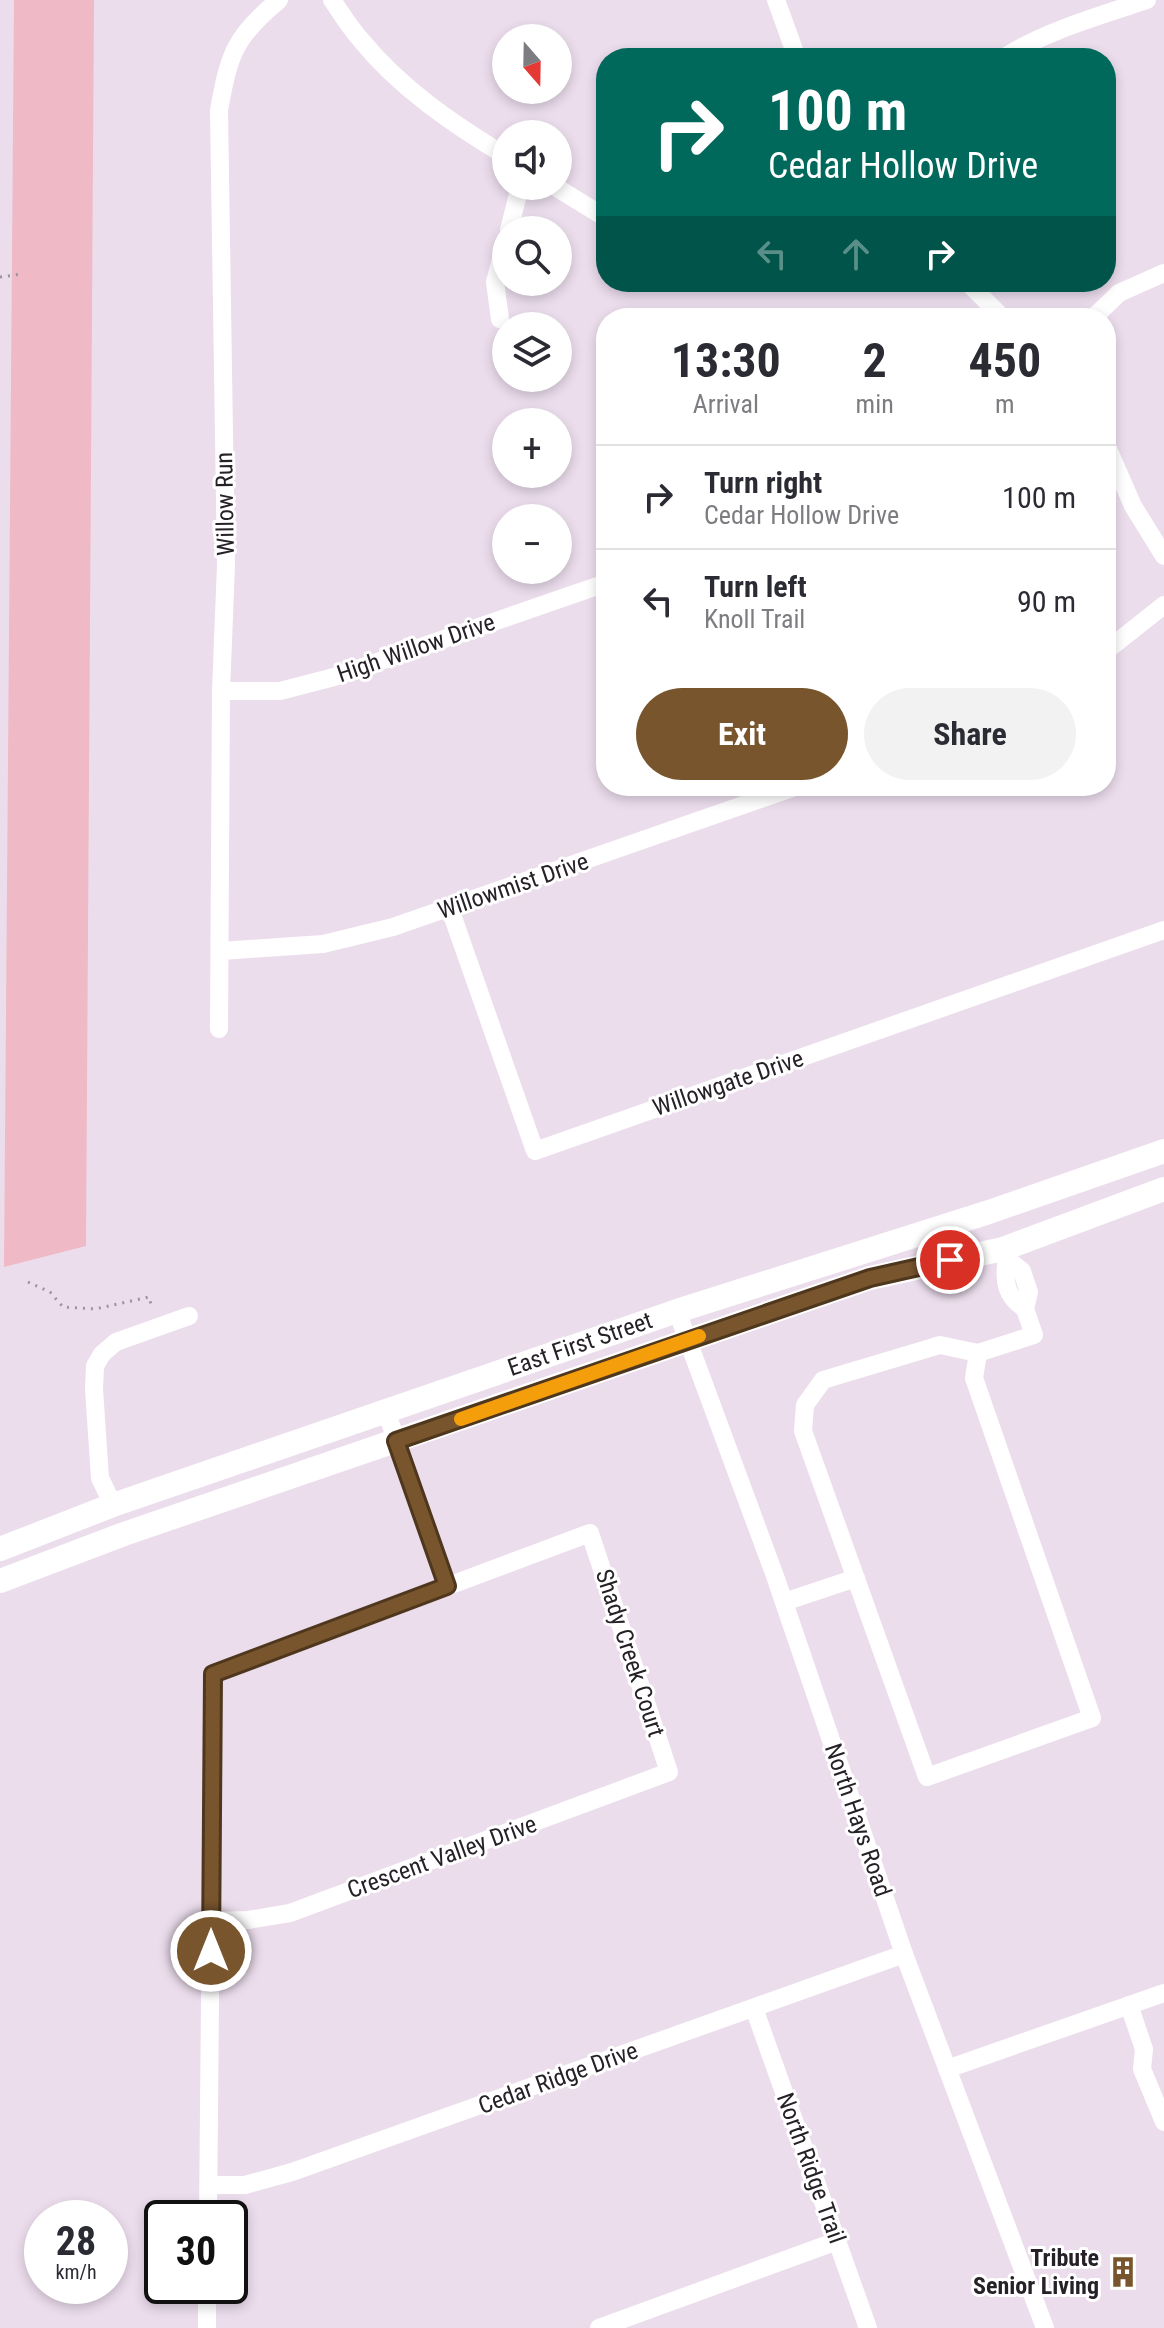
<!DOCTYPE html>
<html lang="en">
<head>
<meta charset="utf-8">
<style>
	body { margin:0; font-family:"Roboto Condensed",sans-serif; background:#f2f2f3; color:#2b2b33; height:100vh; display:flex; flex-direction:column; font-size:30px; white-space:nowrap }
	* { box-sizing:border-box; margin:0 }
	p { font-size:26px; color:#7c7c81 }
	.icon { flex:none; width:44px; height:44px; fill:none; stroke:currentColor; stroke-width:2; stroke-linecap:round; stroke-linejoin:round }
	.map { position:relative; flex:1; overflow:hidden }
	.sheet { position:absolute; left:596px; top:308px; width:520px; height:488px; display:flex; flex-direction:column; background:#fff; border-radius:32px; box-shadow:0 4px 12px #0003 }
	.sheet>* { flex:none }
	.hud { position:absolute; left:596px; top:48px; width:520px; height:244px; border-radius:32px; box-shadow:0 4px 12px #0003; background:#00695c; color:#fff; overflow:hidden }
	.needle { width:52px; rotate:160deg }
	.controls { position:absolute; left:492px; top:24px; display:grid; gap:16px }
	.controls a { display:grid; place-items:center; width:80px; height:80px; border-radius:50%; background:#fff; box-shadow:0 4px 12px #0003; font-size:40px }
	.speed { position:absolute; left:24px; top:2200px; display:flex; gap:16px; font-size:40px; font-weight:700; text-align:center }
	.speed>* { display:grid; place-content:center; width:104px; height:104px; border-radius:50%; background:#fff; box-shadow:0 4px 12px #0003; line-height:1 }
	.speed small { font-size:20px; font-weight:400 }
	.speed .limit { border:4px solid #111; border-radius:12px; background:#fff; color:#111 }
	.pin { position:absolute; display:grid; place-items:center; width:68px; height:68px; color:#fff; margin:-34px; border:4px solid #fff; border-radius:50%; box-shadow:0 2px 8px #0007 }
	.me { position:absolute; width:88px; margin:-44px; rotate:0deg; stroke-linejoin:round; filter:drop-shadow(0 0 6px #0008) }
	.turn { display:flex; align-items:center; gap:28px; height:168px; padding:0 40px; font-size:36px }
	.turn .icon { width:104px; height:104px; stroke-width:2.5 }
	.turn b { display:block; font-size:56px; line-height:68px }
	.lanes { display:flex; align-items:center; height:76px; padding:0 40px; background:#0003; justify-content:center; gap:40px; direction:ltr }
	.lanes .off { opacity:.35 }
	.eta { display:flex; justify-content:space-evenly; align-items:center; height:136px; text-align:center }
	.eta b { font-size:48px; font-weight:700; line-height:56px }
	.cta { display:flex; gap:16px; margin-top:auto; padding:16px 40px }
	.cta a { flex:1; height:92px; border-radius:48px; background:#78552d; color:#fff; font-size:32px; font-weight:700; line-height:92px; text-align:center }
	.cta a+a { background:#f2f2f3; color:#2b2b33 }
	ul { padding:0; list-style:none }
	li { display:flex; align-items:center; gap:24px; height:104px; padding:0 40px; border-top:2px solid #e1e1e2 }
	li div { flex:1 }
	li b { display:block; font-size:30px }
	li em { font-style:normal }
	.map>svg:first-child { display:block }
</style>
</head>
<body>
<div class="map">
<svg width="1164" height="2328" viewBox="0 0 1164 2328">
	<rect width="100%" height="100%" fill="#ecdded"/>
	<path fill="#efbac5" d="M14,0H94L86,1246L4,1267Z"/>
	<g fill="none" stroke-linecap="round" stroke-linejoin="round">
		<g stroke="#9d929e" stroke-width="3" stroke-dasharray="2 6" stroke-linecap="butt">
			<path d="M0,277L22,274"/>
			<path d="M28,1282L50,1292L63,1307L95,1309L149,1297L152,1308"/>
		</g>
		<g stroke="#fff" stroke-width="18">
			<path d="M332,0C341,13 350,28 361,40C400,88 454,125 506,156"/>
			<path d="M776,0L797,58"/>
			<path d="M1003,58C1046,31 1098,16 1147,0"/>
			<path d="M554,186L606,218"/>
			<path d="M509,230L520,186"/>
			<path d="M967,282L1003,318"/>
			<path d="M1093,318L1119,293L1164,273"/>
			<path d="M500,319L495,282L506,240"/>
			<path d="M1106,444L1133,506L1164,556"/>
			<path d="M1106,651L1164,605"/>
			<path d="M221,691H280L334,677L606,583"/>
			<path d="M450,909L535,1151L1164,930"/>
			<path d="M221,951L323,944L393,927L798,786"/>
			<path d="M219,1029L221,691L226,565L219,110C229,55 234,37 279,0"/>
			<path d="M1007,1259C1003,1282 1006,1296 1025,1309"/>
			<path d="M677,1311L775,1576L904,1954L1045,2328"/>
			<path d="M978,1353L974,1378L1092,1718L927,1777L803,1431L805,1405L823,1380L940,1345L978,1353L1034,1335L1025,1309L1029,1292L1022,1271L1007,1259L1003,1249"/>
			<path d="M386,1411L447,1586"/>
			<path d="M113,1505L100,1478L94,1389L95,1366L102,1354L116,1342L189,1316"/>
			<path d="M784,1602L856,1578"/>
			<path d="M1129,2005L1144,2049L1142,2069L1164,2122"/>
			<path d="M754,2008L868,2328"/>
			<path d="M947,2069L1164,1993"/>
			<path d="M209,2185H245L292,2172L904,1954"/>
			<path d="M208,2218L213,1674L590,1533L669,1772L290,1913L248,1920L211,1921"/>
			<path d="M207,2328V2286"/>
			<path d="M599,2328L837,2241"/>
		</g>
		<g stroke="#fff" stroke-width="24">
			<path d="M0,1549L113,1505L677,1311L989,1212L1164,1151"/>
			<path d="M0,1581L124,1534L870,1278L1003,1249L1164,1189"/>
		</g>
	</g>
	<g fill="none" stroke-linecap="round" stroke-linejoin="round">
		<defs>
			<path id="route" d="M211,1951L213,1674L447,1586L396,1441L870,1278L950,1260"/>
		</defs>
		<use href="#route" stroke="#4e371d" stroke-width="20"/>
		<use href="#route" stroke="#78552d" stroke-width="14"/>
		<path stroke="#f59e0b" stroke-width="14" d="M461,1419L699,1336"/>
	</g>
	<defs>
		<symbol id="building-bare" viewBox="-9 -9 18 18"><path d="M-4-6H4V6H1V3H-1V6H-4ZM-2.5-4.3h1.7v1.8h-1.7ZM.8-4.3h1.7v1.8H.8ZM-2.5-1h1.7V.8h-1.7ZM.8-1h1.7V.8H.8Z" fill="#78552d" stroke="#fff" stroke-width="2.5" paint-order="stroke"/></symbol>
	</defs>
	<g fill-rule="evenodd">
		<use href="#building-bare" x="1101" y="2250" width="44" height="44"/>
	</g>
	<g text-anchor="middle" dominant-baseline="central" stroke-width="6" stroke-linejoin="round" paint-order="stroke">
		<g font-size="24" fill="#262127" stroke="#fff">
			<text transform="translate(225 504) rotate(-91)">Willow Run</text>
			<text transform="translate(416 648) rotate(-19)">High Willow Drive</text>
			<text transform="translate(513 886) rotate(-19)">Willowmist Drive</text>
			<text transform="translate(728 1083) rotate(-19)">Willowgate Drive</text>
			<text transform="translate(580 1344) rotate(-19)">East First Street</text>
			<text transform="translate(630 1653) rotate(72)">Shady Creek Court</text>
			<text transform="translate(858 1820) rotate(71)">North Hays Road</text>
			<text transform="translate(442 1857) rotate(-20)">Crescent Valley Drive</text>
			<text transform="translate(558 2078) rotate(-20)">Cedar Ridge Drive</text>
			<text transform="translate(811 2168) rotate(70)">North Ridge Trail</text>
		</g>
		<g font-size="24" font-weight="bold" fill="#262127" stroke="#fff" text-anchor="end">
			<text x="1099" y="2258">Tribute<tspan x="1099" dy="28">Senior Living</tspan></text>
		</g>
	</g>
</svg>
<div class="controls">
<a><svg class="needle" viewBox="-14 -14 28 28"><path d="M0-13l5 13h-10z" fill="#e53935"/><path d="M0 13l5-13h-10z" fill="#7c7c81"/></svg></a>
<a><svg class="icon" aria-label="sound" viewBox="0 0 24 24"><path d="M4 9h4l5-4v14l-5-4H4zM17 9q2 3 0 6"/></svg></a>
<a><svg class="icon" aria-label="search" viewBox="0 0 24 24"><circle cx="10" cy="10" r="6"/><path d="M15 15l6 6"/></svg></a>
<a><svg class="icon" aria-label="layers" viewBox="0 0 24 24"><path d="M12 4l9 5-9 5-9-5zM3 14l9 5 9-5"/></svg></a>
<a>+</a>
<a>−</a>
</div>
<div class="speed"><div>28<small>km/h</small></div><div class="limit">30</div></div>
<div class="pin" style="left:950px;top:1260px;background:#d93025"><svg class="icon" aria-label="arrive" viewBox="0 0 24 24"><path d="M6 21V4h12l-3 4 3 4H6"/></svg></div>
<svg class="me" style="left:211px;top:1951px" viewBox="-20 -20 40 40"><circle r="17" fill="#78552d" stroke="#fff" stroke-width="3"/><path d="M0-11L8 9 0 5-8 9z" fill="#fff"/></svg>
<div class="hud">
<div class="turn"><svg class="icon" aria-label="right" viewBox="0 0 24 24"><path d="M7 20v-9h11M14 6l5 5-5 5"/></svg><div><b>100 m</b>Cedar Hollow Drive</div></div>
<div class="lanes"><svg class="icon off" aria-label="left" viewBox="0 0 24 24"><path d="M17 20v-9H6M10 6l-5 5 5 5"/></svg><svg class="icon off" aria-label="ahead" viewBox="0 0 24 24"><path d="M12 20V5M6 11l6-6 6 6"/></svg><svg class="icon" aria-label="right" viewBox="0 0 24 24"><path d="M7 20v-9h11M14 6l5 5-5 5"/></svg></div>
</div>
<section class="sheet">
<div class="eta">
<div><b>13:30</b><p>Arrival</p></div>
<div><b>2</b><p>min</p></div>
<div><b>450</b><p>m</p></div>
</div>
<ul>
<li><svg class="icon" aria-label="right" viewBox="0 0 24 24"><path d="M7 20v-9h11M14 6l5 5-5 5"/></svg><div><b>Turn right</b><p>Cedar Hollow Drive</p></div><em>100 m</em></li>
<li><svg class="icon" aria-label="left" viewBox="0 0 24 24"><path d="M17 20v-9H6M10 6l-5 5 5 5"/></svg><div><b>Turn left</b><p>Knoll Trail</p></div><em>90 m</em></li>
</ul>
<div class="cta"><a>Exit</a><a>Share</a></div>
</section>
</div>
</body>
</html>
